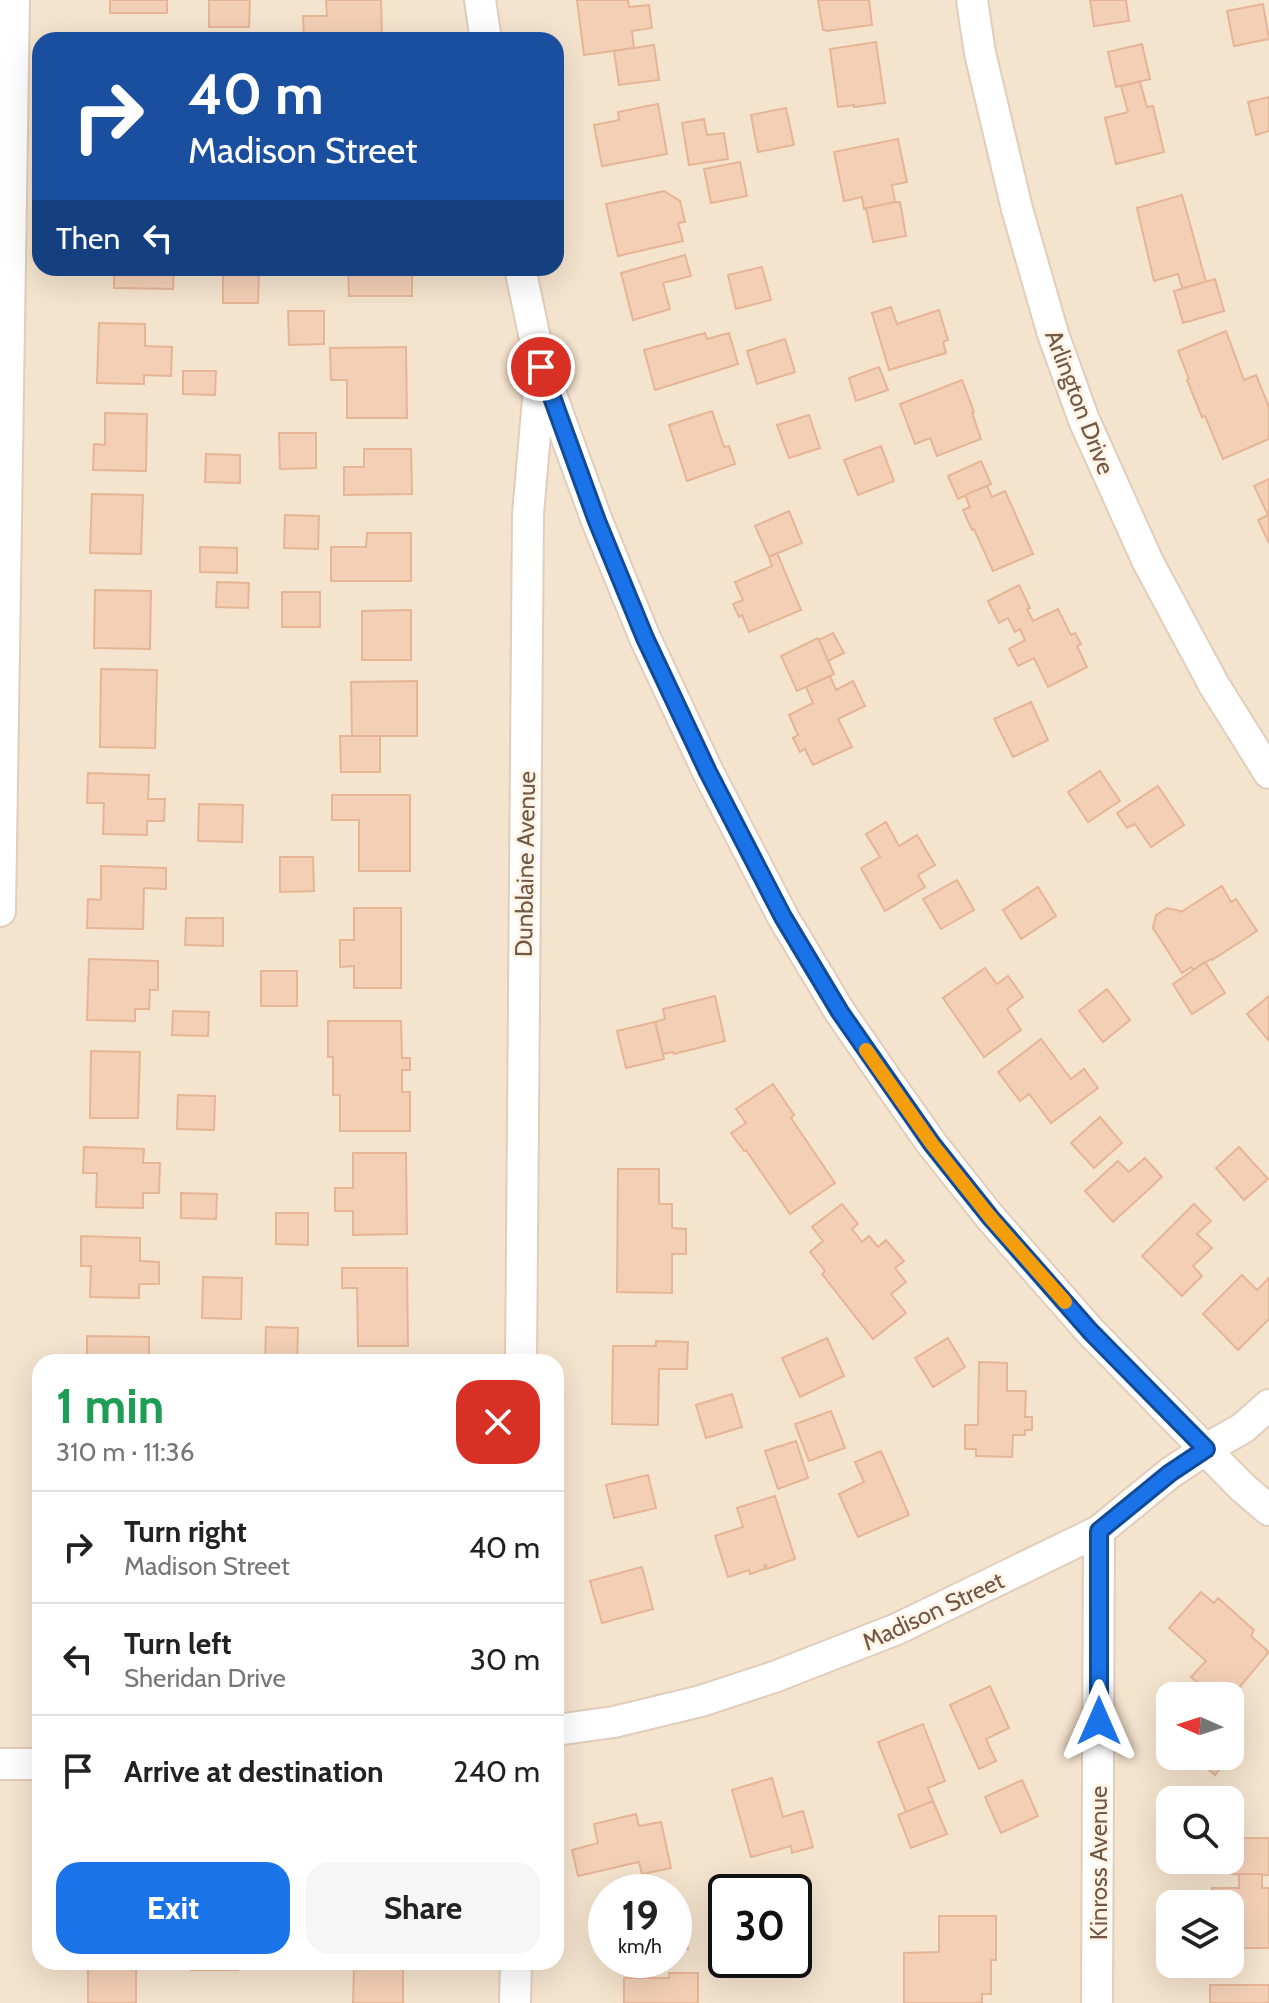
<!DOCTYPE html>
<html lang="en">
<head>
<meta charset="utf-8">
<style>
	body { margin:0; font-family:Cabin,sans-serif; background:#f6f6f6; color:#222; height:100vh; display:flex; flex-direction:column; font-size:30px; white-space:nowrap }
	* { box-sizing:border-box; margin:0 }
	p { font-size:26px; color:#767676 }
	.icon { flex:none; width:44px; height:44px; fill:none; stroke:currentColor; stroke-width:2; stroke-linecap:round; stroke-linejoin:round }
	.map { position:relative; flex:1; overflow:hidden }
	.panel { position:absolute; left:32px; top:1354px; width:532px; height:616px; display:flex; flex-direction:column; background:#fff; border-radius:24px; box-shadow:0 8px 32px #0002 }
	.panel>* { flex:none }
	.top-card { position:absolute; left:32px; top:32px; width:532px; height:244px; border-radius:24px; box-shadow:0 8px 32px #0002; background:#1a4fa0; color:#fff; overflow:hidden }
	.needle { width:52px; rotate:273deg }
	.tools { position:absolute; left:1156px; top:1682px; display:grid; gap:16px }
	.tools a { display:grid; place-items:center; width:88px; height:88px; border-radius:16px; background:#fff; box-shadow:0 8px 32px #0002; font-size:40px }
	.speed { position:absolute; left:588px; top:1874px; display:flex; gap:16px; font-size:40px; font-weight:700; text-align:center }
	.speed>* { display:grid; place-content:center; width:104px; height:104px; border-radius:50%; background:#fff; box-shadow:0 8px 32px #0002; line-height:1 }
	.speed small { font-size:20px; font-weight:400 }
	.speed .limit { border:4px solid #111; border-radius:12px; background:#fff; color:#111 }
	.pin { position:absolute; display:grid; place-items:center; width:68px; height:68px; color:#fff; margin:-34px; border:4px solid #fff; border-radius:50%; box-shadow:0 2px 8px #0007 }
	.me { position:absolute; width:88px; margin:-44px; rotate:0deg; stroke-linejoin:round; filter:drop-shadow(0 0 6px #0008) }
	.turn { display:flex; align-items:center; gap:28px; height:168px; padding:0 24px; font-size:36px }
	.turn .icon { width:104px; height:104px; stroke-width:2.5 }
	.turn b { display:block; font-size:56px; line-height:68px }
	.then { display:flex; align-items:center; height:76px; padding:0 24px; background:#0003; gap:16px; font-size:30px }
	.round { display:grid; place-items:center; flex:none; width:84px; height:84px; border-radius:24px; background:#f6f6f6 }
	.overview { display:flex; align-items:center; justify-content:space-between; height:136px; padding:0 24px }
	h1 { font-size:48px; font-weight:700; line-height:60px; color:#1e9e55 }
	.action { display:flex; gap:16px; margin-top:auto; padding:16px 24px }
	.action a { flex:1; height:92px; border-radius:24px; background:#1a73e8; color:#fff; font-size:32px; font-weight:700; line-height:92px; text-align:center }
	.action a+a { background:#f6f6f6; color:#222 }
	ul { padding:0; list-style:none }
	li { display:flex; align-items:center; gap:24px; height:112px; padding:0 24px; border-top:2px solid #e0e0e0 }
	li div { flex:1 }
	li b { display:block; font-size:30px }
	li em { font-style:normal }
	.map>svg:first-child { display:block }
</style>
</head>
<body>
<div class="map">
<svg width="1269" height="2003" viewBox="0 0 1269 2003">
	<rect width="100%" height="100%" fill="#fdf1df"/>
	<path fill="#f4e3cd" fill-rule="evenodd" d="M0,0H1269V2003H0ZM40,40H556V268H40ZM40,1362H556V1962H40ZM1170,1696H1230V1756H1170ZM1170,1800H1230V1860H1170ZM606,1892H674V1960H606ZM726,1892H794V1960H726ZM1170,1904H1230V1964H1170Z"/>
	<g fill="#f3cfb6" stroke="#e6b596" stroke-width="2">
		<rect x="110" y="0" width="57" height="13"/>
		<path d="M209,0H250L249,27H209Z"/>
		<path d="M326,0H381L382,40H304L303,16H327Z"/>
		<path d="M577,0H628L629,7L649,5L652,28L632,31L634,48L584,55Z"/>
		<path d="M818,0H869L872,25L826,31V30H823Z"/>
		<path d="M1090,0H1126L1129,21L1094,26Z"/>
		<path d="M1263,4L1269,39L1234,46L1227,11Z"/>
		<path d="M876,42L885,103L854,107V105L838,107L830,49Z"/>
		<path d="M1142,44L1150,79L1116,87L1108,52Z"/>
		<path d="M654,45L659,80L619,85L614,51Z"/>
		<path d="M1140,82L1147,107L1153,106L1164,152L1116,164L1105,118L1128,112L1121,86Z"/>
		<path d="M1269,97V131L1256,135L1248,102Z"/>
		<path d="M658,104L667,154L602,166L594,125L619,120L618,112Z"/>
		<path d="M786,108L794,145L758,152L751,115Z"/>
		<path d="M704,119L707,135L724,133L728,159L689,165L682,123Z"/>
		<path d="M898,139L907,182L892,185L895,202L864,209L862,197L844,201L834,152Z"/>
		<path d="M740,162L747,196L711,203L704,169Z"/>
		<path d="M664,191L680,201L685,222L678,223L683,241L618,256L606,204Z"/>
		<path d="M1182,195L1206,282L1182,288L1178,274L1154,281L1137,208Z"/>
		<path d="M895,202H900L906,236L873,242L866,208Z"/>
		<path d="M685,255L691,276L663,283L670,309L633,320L621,273Z"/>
		<path d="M762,267L771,300L736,309L728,275Z"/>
		<path d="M114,268H174L173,289L114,288Z"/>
		<path d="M348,268H412V296H349Z"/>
		<path d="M223,269L259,270L258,303H223Z"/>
		<path d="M1215,279L1224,311L1183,323L1174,291Z"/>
		<path d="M891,307L897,324L939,310L948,340L943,342L946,353L889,370L872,313Z"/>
		<path d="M288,311H324V344L289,345Z"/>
		<path d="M99,323L145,324V346L172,347L171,376L144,375V384L97,383Z"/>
		<path d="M1226,331L1244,380L1256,375L1269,407V439L1223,459L1205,416L1202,417L1187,380L1189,379L1178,351Z"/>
		<path d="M705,333L707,339L729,333L738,364L655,390L644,350Z"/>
		<path d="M785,339L795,372L757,384L747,351Z"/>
		<path d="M406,347L407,418H347V380H331L330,348Z"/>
		<path d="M879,367L888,390L856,401L849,378Z"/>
		<path d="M183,371H216L215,395L183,394Z"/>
		<path d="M962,380L974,412L972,413L981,439L937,456L930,438L915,444L900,404Z"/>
		<path d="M712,411L724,447L729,446L735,464L687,481L669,425Z"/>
		<path d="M105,413L147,414L146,471L93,470L94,444L105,445Z"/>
		<path d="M809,415L820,448L789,458L777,425Z"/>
		<path d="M279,433H316V468L280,469Z"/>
		<path d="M881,446L894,481L858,495L844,460Z"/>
		<path d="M364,449H411L412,494L344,495V467H364Z"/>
		<path d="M206,454L240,455V483L205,482Z"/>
		<path d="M981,461L991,484L958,499L948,476Z"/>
		<path d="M1269,479V543L1258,520L1268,515L1254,486Z"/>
		<path d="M987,486L992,497L1005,491L1033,554L993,571L974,529L972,530L963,510L970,507L965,495Z"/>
		<path d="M92,494L143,495L141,554L90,553Z"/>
		<path d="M789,511L802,543L769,557L755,526Z"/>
		<path d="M285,515L319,516L318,549L284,548Z"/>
		<path d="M367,533H411V581H331V547H366Z"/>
		<path d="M200,547L237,548V573L200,572Z"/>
		<path d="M777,553L801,610L749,632L742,615L739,617L733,604L743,600L735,582L772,566L769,557Z"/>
		<path d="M217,582L249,583L248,608L216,607Z"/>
		<path d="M1019,585L1030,608L1027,609L1033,621L1058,609L1071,635L1075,633L1081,644L1077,646L1087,667L1048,687L1034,658L1018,666L1009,649L1025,640L1020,629L1015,632L1008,618L999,623L988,601Z"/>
		<path d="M95,590L151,591L150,649L94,648Z"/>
		<rect x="282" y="592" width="38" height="35"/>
		<path d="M411,610V660H362V611Z"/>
		<path d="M833,633L844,653L828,661L819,640Z"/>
		<path d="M818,638L834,674L797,691L781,656Z"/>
		<path d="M101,669L157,670L155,748L100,747Z"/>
		<path d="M830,676L836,690L853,681L865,706L838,719L852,747L813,765L805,749L800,752L793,738L798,735L789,715L813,703L806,687Z"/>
		<path d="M417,681V736H352L351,682Z"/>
		<path d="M1031,702L1048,740L1013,757L994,719Z"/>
		<path d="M340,736H380V772H341Z"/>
		<path d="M1100,771L1120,801L1088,822L1068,792Z"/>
		<path d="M88,773L149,775L148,799H165L164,821H147V835L103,834L104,803H87Z"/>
		<path d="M1158,786L1184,825L1151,847L1135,824L1127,828L1117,813Z"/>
		<path d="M332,795H410V871H359V820H332Z"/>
		<path d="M199,804L243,805L242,842L198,841Z"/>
		<path d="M886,822L899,846L917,835L935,865L918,875L925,887L885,911L861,868L880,857L866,834Z"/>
		<path d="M280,857H313L314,891L280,892Z"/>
		<path d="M101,866L166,868V889L144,888L143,929L87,928L88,899L101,900Z"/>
		<path d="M957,880L974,910L941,929L923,899Z"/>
		<path d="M1222,886L1231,902L1236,899L1257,931L1212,960L1211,959L1194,970L1191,967L1182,973L1153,928L1156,915L1167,908L1180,911L1181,912Z"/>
		<path d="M1038,887L1056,916L1021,939L1003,910Z"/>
		<path d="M354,908H401V988H354V966L340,967V940H354Z"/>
		<path d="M186,918H223V946L185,945Z"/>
		<path d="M89,959L158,961V990H150L149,1009H135V1021L87,1020Z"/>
		<path d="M1205,962L1225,993L1192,1014L1173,984Z"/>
		<path d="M985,968L997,984L1008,976L1023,997L1007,1009L1021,1030L984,1057L943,998Z"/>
		<rect x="261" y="971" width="36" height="35"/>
		<path d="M1107,989L1130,1020L1103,1042L1079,1011Z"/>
		<path d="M715,996L725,1041L674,1054L673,1052L663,1054L655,1022L665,1019L663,1009Z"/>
		<path d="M1269,996V1041L1247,1014Z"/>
		<path d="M173,1011L209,1012L208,1036L172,1035Z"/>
		<path d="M328,1021H401L402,1058H410V1070H402V1092H410V1131H340V1095H333V1057H328Z"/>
		<path d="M655,1022L664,1059L626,1068L617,1031Z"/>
		<path d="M1041,1039L1071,1079L1084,1069L1098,1088L1051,1123L1029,1094L1020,1101L998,1072Z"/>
		<path d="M91,1051L140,1052L138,1118H90Z"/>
		<path d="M773,1084L794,1115L791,1118L835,1183L790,1214L746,1150L744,1151L731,1133L746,1123L736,1109Z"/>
		<path d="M178,1095L215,1096L214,1130L177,1129Z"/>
		<path d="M1100,1117L1122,1143L1094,1168L1071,1143Z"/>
		<path d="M84,1147L144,1149L143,1163H160L159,1193H143V1208L96,1207L97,1173H83Z"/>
		<path d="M1239,1147L1268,1179L1244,1200L1216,1168Z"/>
		<path d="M353,1153H406L407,1234L353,1235V1211H335V1188H353Z"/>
		<path d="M1145,1158L1162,1177L1113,1222L1085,1191L1118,1161L1129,1172Z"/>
		<path d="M618,1169H659V1204H672V1228L686,1229V1254H672V1293L617,1292Z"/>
		<path d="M181,1193L217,1194L216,1219L181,1218Z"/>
		<path d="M842,1204L858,1224L852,1229L862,1242L869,1236L878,1247L886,1240L904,1261L895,1268L906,1282L891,1294L906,1313L873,1339L822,1274L825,1271L810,1252L823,1241L812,1227Z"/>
		<path d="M1194,1204L1211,1221L1197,1234L1212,1248L1193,1266L1202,1276L1182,1296L1142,1256Z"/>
		<path d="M276,1213H308V1245L276,1244Z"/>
		<path d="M81,1236L140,1238V1261L159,1262V1284H139V1298L90,1297L91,1266H81Z"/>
		<path d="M342,1268H407L408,1346H358L357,1288H342Z"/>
		<path d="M1242,1275L1257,1290L1269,1278V1319L1238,1350L1203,1314Z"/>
		<path d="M203,1277L242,1278L241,1319L202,1318Z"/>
		<path d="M266,1327L298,1328L297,1362H265Z"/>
		<path d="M87,1336L149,1337V1362H151H87Z"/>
		<path d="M827,1338L844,1376L800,1397L782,1358Z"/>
		<path d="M948,1338L965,1367L933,1387L915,1358Z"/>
		<path d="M656,1341L688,1342L687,1369H659L658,1425L612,1424L613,1346H656Z"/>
		<path d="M979,1362L1007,1363V1391H1026L1025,1417H1032V1430H1025V1435H1013L1012,1457L976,1456V1449H965V1425H978Z"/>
		<path d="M732,1394L742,1427L706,1438L696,1405Z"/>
		<path d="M831,1411L845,1448L809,1461L795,1424Z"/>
		<path d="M796,1441L808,1478L778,1489L765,1451Z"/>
		<path d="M881,1451L909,1515L858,1537L839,1494L864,1482L855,1462Z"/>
		<path d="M648,1475L656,1508L614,1518L606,1485Z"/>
		<path d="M775,1496L795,1559L767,1569L766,1565L764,1566L765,1569L750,1574L749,1570L728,1577L715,1536L743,1527L737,1508Z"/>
		<path d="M642,1567L653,1609L602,1623L590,1581Z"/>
		<path d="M1201,1592L1214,1603L1218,1598L1254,1630L1251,1636L1269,1652L1238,1689L1230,1682L1218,1696H1213L1191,1677L1206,1661L1169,1628Z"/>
		<path d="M990,1686L1009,1728L986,1739L996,1761L979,1769L950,1705Z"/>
		<path d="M923,1724L945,1781L928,1788L933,1801L906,1812L878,1742Z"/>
		<path d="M1230,1740L1238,1748L1215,1775L1197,1759L1199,1756H1230Z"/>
		<path d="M772,1778L783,1817L803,1811L813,1847L792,1853L791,1846L751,1857L732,1790Z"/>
		<path d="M1022,1780L1038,1816L1001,1833L985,1797Z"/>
		<path d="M933,1801L947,1834L911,1848L898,1815Z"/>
		<path d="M636,1814L639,1826L661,1822L671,1868L642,1874L639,1862L578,1876L572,1850L598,1843L594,1824Z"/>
		<path d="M1233,1838H1269V1875L1232,1874Z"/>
		<path d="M1239,1874H1262V1888H1269V1948H1230V1904H1212V1888H1239Z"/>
		<path d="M681,1916L688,1949L674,1952V1917Z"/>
		<path d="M939,1916H996V1960H991V1994H982V2003H904V1953L939,1952Z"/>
		<rect x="88" y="1962" width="48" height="41"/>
		<rect x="191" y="1962" width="47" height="8"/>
		<path d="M354,1968H403V2003H353Z"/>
		<path d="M669,1973H698V2003H624V1978H669Z"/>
		<rect x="1210" y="1985" width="59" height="18"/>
	</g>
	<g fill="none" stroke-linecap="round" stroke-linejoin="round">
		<defs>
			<g id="minor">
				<path d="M480,0L486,40"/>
				<path d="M972,0L980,53L1017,209L1053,334L1084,420L1148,562L1214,685L1269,773"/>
				<path d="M520,268L541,367L597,521L645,638L708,772L783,917L840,1012L887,1080L932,1144L990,1217L1090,1331L1242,1487L1269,1510"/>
				<path d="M0,911L14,0"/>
				<path d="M521,1362L528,514L540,377"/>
				<path d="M556,1730L614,1722L701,1701L774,1677L897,1629L1099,1531L1170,1473L1206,1449L1243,1428L1269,1405"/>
				<path d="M0,1764H40"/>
				<path d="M515,2003L516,1962"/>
				<path d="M1097,2003L1099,1531"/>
			</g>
		</defs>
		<use href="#minor" stroke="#e1cdbb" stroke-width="34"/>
		<use href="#minor" stroke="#fff" stroke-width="30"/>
	</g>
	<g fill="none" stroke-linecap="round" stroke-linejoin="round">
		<defs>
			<path id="route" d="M541,367L597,521L645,638L708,772L783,917L840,1012L932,1144L990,1217L1090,1331L1206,1449L1170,1473L1099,1531V1721"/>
		</defs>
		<use href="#route" stroke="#114b97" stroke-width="20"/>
		<use href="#route" stroke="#1a73e8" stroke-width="14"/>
		<path stroke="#f59e0b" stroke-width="14" d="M866,1050L932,1144L990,1217L1065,1302"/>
	</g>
	<g text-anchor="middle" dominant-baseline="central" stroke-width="6" stroke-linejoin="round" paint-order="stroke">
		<g font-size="24" fill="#735746" stroke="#fff5e6">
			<text transform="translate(1080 402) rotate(69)">Arlington Drive</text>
			<text transform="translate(525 864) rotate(-89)">Dunblaine Avenue</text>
			<text transform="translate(933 1611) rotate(-25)">Madison Street</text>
			<text transform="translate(1098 1863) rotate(-90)">Kinross Avenue</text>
		</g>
	</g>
</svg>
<div class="tools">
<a><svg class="needle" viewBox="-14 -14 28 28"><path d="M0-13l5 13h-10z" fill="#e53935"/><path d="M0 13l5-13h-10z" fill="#767676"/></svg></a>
<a><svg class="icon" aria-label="search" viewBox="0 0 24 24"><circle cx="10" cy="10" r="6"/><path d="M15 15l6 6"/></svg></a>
<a><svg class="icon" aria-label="layers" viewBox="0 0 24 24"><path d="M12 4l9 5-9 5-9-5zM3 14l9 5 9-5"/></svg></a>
</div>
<div class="speed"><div>19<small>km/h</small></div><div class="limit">30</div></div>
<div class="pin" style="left:541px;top:367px;background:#d93025"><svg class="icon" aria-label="arrive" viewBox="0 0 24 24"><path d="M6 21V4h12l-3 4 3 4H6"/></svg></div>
<svg class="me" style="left:1099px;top:1721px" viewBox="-20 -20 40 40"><path d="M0-17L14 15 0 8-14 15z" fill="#1a73e8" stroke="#fff" stroke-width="4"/></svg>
<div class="top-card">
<div class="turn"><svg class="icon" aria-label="right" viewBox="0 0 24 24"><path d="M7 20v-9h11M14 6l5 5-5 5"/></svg><div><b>40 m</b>Madison Street</div></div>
<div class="then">Then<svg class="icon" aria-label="left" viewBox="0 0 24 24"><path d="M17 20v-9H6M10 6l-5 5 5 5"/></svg></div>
</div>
<section class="panel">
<div class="overview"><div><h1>1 min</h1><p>310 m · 11:36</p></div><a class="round" style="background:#d93025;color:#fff"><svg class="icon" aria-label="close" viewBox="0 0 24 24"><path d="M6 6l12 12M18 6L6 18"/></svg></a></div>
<ul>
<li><svg class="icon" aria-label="right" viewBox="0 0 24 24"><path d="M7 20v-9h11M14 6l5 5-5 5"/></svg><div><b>Turn right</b><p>Madison Street</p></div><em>40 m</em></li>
<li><svg class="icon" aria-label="left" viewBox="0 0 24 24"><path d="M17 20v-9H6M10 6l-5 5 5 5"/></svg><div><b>Turn left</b><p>Sheridan Drive</p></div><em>30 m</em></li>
<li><svg class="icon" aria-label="arrive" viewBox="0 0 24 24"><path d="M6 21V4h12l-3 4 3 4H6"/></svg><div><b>Arrive at destination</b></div><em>240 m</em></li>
</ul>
<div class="action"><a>Exit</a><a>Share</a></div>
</section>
</div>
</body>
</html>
